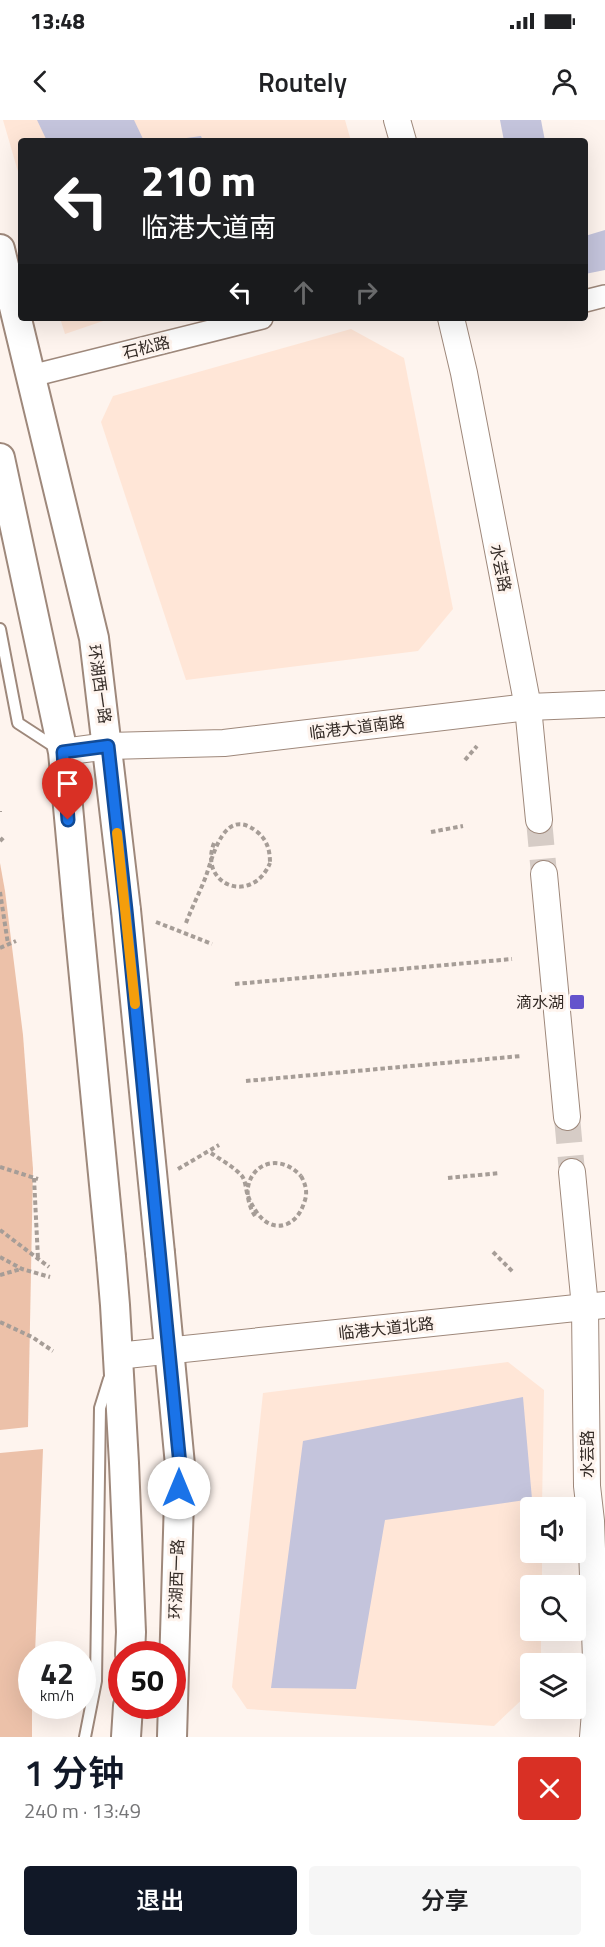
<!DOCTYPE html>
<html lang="zh">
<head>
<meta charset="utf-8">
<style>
	body { margin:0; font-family:"Titillium Web","Noto Sans SC",sans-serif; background:#f6f6f6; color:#202124; height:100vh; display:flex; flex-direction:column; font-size:22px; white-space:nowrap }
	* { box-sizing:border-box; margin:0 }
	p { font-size:20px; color:#757577 }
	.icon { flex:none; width:33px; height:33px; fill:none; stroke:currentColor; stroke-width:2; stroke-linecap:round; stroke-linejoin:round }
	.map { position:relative; height:1617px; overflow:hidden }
	.details { display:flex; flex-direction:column; background:#fff; flex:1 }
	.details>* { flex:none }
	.hud { position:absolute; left:18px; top:18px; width:570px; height:183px; border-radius:6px; box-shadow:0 6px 24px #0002; background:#202124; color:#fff; overflow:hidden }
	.tools { position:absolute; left:520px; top:1377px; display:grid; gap:12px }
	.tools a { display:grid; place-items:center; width:66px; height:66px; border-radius:6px; background:#fff; box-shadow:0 6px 24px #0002; font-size:30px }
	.speed { position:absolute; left:18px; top:1521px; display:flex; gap:12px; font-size:30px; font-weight:700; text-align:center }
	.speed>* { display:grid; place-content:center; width:78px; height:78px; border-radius:50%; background:#fff; box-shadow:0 6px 24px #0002; line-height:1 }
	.speed small { font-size:15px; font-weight:400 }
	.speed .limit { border:9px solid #d22; background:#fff; color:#111 }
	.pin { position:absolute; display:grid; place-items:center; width:51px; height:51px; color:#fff; margin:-62px -26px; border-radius:50% 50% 50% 0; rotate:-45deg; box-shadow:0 0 6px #0007 }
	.pin .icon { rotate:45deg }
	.me { position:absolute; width:66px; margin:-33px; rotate:0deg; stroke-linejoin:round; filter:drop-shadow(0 0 4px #0008) }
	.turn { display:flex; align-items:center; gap:21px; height:126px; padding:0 24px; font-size:27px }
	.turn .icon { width:78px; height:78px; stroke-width:2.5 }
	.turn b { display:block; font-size:42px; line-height:51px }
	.lanes { display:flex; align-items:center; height:57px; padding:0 24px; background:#0003; justify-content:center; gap:30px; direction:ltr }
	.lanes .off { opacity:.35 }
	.round { display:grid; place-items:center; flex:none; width:63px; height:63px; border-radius:6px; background:#f6f6f6 }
	.head { display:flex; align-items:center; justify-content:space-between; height:102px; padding:0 24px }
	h1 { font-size:36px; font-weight:600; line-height:45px; color:#111827 }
	.button { display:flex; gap:12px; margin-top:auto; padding:12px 24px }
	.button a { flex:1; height:69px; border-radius:6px; background:#111827; color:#fff; font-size:24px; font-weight:600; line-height:69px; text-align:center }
	.button a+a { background:#f6f6f6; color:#202124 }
	.status { display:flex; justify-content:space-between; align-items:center; height:42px; padding:0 30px; background:#fff; direction:ltr }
	.status svg { height:16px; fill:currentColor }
	header { display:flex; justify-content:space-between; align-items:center; height:78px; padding:0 24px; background:#fff; font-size:27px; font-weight:600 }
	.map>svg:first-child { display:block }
</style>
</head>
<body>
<div class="status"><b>13:48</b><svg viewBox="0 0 49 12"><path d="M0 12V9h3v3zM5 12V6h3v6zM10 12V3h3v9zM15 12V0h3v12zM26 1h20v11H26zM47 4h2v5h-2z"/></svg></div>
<header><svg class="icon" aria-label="back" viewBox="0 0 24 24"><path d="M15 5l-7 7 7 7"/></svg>Routely<svg class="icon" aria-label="person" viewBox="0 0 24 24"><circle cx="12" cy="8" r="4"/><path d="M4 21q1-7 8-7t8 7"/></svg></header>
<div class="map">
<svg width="605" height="1617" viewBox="0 0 605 1617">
	<rect width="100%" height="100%" fill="#fef4ee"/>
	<g fill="#ffe6d7">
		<path d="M3,0H345L351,21H21V62Z"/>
		<path d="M60,198H112L65,214Z"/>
		<path d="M351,209L404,238L453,489L418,531L186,560L101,302L113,276Z"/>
		<path d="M508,1242L544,1270L542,1387L531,1388V1432L542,1433V1465L531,1466V1510L541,1511V1543L531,1544V1571L494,1606L247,1589L232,1567L263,1273Z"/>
	</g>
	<g fill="#ecc1a9">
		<path d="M0,743L5,771L23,915L33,1049L28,1307L0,1310Z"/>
		<path d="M43,1329L35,1534H32V1617H0V1333Z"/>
	</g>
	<g fill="#c4c4dc">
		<path d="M37,0H134L144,21H47Z"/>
		<path d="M500,0H541L545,21H504Z"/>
		<path d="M201,16L203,21H172V20Z"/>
		<path d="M605,110V150L585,154V116Z"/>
		<path d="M523,1277L532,1379L385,1400L356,1569L271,1568L303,1321Z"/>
	</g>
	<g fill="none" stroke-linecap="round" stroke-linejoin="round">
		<g stroke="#d6ccc6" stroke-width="26" stroke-dasharray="26 13" stroke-linecap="butt">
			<path d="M539,700L544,754"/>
			<path d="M567,997L572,1052"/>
		</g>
		<defs>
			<g id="service">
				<path d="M0,509L18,603L58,629"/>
				<path d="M85,1617L96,1561L100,1288L109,1259"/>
			</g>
			<g id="minor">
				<path d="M585,181L605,176"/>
				<path d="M31,256L262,198"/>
			</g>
			<g id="tertiary">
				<path d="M397,0L403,21"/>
				<path d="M451,198L464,253L528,587L539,700"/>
				<path d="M63,632L108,626L224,623L528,587L605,584"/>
				<path d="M544,754L567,997"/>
				<path d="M572,1052L585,1187L587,1366L591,1401L597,1567L593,1617"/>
				<path d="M117,1236L605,1185"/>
			</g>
			<g id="secondary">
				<path d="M0,129L94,518L126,790"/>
				<path d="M0,338L63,632L78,795"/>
				<path d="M160,1133L180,1345L172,1617"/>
				<path d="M111,1137L115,1185L124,1343L131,1512L130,1534"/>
				<path d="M126,1617L128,1586"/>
			</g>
		</defs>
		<use href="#service" stroke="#9e887b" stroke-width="14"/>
		<use href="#minor" stroke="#9e887b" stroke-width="24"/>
		<use href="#tertiary" stroke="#9e887b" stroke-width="28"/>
		<use href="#secondary" stroke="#9e887b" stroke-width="32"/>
		<g stroke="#a69d97" stroke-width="4" stroke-dasharray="4.5 3" stroke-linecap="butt">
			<path d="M465,640L477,626"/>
			<path d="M0,692V691"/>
			<path d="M431,712L463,706"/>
			<path d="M0,721L5,716"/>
			<path d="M0,772L8,824"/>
			<path d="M156,802L212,824"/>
			<path d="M186,803C192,787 200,772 206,756C213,736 224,686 256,711C267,719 270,730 270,743"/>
			<path d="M0,828L16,821"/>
			<path d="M235,864L512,839"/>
			<path d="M246,961L521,936"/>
			<path d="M211,1033C221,1040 234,1047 242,1056C245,1060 246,1068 247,1073C253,1090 266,1112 287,1104C296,1100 301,1092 304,1083C308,1073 306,1065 301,1056"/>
			<path d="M0,1047L38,1059"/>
			<path d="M178,1049L219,1025"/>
			<path d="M34,1058L38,1139"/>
			<path d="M448,1058L500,1053"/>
			<path d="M0,1110L49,1147"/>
			<path d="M493,1132L514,1153"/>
			<path d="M0,1137L22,1149L50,1157"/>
			<path d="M0,1155L21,1149"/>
			<path d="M0,1202L32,1217L53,1231"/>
		</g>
		<use href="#service" stroke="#fff" stroke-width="10"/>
		<use href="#minor" stroke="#fff" stroke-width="21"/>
		<use href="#tertiary" stroke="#fff" stroke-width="26"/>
		<use href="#secondary" stroke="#fff" stroke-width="28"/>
		<defs>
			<g id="secondary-bridge">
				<path d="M126,790L160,1133"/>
				<path d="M78,795L111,1137"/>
			</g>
		</defs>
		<use href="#secondary-bridge" stroke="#9e887b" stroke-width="32" stroke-linecap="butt"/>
		<g stroke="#a69d97" stroke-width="4" stroke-dasharray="4.5 3" stroke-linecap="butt">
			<path d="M214,723C198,765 252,786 270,743"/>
			<path d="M255,1096C231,1057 271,1024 301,1056"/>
		</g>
		<use href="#secondary-bridge" stroke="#fff" stroke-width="28"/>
	</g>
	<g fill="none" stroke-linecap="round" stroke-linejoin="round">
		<defs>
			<path id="route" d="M68,700L63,632L108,626L126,790L180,1345L179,1368"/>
		</defs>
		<use href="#route" stroke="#114b97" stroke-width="15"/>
		<use href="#route" stroke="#1a73e8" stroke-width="10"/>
		<path stroke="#f59e0b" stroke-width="10" d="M117,713L135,884"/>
	</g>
	<rect fill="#6453cc" stroke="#fef4ee" stroke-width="2" x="569" y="874" width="16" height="16" rx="3"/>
	<g text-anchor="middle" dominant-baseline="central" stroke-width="6" stroke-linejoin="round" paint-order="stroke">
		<g font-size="16" fill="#342b26" stroke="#fef4ee">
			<text transform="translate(146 227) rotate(-14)">石松路</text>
			<text transform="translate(501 448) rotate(79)">水芸路</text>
			<text transform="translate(100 564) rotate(82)">环湖西一路</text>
			<text transform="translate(357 607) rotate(-7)">临港大道南路</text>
			<text transform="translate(386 1208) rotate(-6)">临港大道北路</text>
			<text transform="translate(587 1334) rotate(-90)">水芸路</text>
			<text transform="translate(176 1459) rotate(-88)">环湖西一路</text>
		</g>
		<g font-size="16" fill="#342b26" stroke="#fef4ee" text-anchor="end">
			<text x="564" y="882">滴水湖</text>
		</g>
	</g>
</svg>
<div class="tools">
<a><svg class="icon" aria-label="sound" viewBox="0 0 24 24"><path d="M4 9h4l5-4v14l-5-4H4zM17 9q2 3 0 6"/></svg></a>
<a><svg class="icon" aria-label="search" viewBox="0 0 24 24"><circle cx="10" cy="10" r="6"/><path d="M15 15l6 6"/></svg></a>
<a><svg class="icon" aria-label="layers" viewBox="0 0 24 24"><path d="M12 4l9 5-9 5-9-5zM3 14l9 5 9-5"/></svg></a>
</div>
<div class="speed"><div>42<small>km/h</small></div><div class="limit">50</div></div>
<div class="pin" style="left:68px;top:700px;background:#d93025"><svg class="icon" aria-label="arrive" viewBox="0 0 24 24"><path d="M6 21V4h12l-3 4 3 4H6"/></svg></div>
<svg class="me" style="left:179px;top:1368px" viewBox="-20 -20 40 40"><circle r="19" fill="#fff"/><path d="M0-13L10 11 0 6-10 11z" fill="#1a73e8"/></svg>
<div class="hud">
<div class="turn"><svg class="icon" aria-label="left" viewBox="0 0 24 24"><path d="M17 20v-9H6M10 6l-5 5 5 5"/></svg><div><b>210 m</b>临港大道南</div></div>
<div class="lanes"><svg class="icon" aria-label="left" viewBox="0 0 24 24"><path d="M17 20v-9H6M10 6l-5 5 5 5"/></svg><svg class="icon off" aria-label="ahead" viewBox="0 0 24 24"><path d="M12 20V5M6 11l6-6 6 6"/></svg><svg class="icon off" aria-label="right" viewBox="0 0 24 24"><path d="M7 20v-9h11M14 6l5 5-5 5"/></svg></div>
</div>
</div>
<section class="details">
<div class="head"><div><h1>1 分钟</h1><p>240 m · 13:49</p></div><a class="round" style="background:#d93025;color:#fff"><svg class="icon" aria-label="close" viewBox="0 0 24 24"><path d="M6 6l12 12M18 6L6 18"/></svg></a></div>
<div class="button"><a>退出</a><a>分享</a></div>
</section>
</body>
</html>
